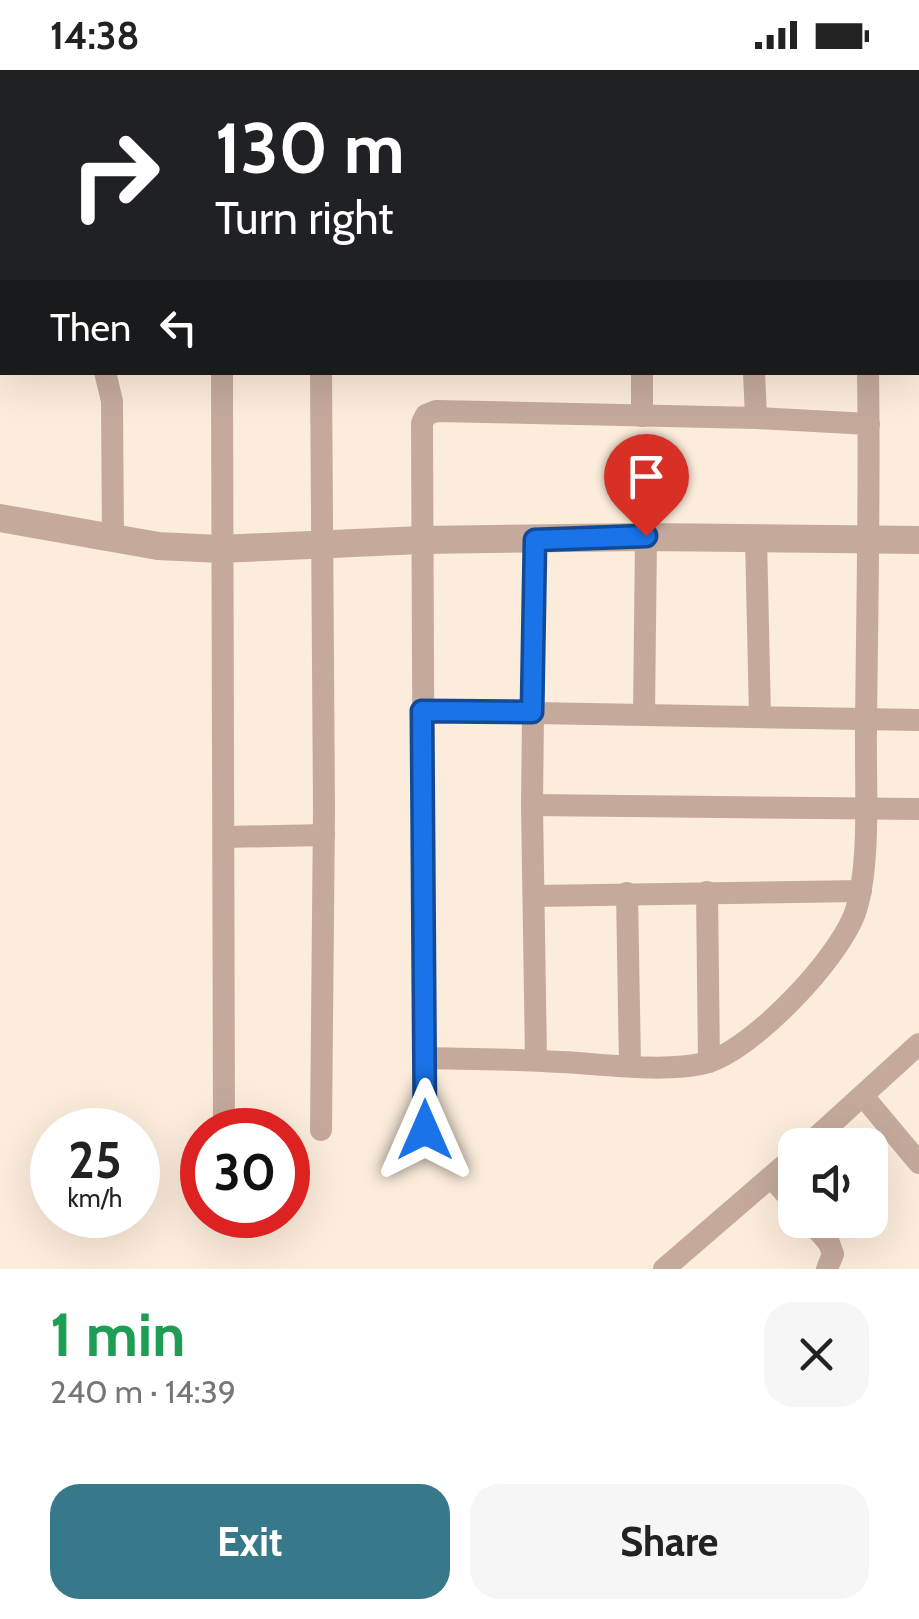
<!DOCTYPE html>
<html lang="en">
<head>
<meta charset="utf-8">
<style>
	body { margin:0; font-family:Cabin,sans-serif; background:#f6f6f6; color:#222; height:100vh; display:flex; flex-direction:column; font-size:38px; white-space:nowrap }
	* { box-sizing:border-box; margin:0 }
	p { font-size:32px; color:#767676 }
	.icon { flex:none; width:55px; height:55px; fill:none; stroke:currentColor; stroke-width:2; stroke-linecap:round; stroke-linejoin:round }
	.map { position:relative; height:1199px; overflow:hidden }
	.drawer { display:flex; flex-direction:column; background:#fff; flex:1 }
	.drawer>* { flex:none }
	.top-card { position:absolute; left:0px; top:0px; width:920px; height:305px; box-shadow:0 10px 40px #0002; background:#202124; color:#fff; overflow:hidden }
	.fabs { position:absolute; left:778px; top:1058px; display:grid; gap:20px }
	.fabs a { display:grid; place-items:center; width:110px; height:110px; border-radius:20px; background:#fff; box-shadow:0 10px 40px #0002; font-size:50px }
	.speed { position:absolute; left:30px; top:1038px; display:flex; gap:20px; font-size:50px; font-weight:700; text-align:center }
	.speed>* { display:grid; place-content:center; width:130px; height:130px; border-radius:50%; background:#fff; box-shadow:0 10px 40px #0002; line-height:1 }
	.speed small { font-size:25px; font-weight:400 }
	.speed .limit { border:15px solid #d22; background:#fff; color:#111 }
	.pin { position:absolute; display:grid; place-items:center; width:85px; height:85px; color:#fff; margin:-102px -42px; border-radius:50% 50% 50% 0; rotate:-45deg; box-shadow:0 0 10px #0007 }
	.pin .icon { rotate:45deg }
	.me { position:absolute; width:110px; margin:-55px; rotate:0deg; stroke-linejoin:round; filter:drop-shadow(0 0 8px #0008) }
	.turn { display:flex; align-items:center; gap:35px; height:210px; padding:0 50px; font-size:45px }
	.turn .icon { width:130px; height:130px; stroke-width:2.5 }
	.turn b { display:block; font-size:70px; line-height:85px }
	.then { display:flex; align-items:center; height:95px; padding:0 50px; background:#0003; gap:20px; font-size:38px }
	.round { display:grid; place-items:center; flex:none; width:105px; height:105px; border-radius:30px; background:#f6f6f6 }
	.head { display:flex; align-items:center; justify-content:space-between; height:170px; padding:0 50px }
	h1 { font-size:60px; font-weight:700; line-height:75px; color:#1e9e55 }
	.button { display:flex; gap:20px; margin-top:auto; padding:20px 50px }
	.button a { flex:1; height:115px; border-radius:30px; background:#37788b; color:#fff; font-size:40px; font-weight:700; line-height:115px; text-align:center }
	.button a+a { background:#f6f6f6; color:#222 }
	.status { display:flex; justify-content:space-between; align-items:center; height:70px; padding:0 50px; background:#fff; direction:ltr }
	.status svg { height:28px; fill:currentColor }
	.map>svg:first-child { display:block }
</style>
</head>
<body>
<div class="status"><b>14:38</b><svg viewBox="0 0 49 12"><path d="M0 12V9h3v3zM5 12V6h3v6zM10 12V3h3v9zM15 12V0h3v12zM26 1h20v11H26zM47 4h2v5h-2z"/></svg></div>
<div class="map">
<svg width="919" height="1199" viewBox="0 0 919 1199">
	<rect width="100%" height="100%" fill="#fcecdb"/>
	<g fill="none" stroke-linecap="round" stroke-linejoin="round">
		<g stroke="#c5aa9c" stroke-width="22">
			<path d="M740,0V2"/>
			<path d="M85,2V0"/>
			<path d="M201,2V0"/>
			<path d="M430,2V0"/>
			<path d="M868,2V0"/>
			<path d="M0,31H2"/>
			<path d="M105,302L112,331L113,469"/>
			<path d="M222,302L224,1060"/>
			<path d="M321,302L324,740L321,1060"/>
			<path d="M754,302L756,348"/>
			<path d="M642,346V302"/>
			<path d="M756,468L760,647"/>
			<path d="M535,470L532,735L536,990"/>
			<path d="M422,641L919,650"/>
			<path d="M644,645L646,467"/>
			<path d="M532,735L919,739"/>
			<path d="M224,767L324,765"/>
			<path d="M707,822L709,992"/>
			<path d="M627,823L630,996"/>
			<path d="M534,826L861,821"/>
			<path d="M425,988C470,989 516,989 561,992C604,994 663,1003 705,993C752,981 841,887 856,840C871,791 865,712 866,659C867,540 870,421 868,302"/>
			<path d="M863,1026L919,1093"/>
			<path d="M425,1061L422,353L426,345L436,341L756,348L869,354"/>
			<path d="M808,1075L919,974"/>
			<path d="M771,1107L795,1134"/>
			<path d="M809,1150L829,1173L833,1184L827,1199"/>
			<path d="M664,1199L795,1086"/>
		</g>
		<path stroke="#c5aa9c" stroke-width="28" d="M0,448L158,476L220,479L421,470L646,467L919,470"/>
	</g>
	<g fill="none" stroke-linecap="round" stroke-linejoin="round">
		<defs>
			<path id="route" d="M425,1060L422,641L532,642L535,470L646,466"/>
		</defs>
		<use href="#route" stroke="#114b97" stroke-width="25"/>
		<use href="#route" stroke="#1a73e8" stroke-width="18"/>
	</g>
</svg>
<div class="fabs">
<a><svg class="icon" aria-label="sound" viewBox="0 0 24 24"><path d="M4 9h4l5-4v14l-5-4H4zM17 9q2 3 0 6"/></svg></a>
</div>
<div class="speed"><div>25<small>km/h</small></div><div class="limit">30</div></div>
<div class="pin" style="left:646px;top:466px;background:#d93025"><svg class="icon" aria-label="arrive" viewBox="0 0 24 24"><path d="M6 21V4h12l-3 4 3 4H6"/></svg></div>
<svg class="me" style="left:425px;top:1060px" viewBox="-20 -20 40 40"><path d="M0-17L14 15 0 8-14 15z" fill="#1a73e8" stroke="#fff" stroke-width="4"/></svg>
<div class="top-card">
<div class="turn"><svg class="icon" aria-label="right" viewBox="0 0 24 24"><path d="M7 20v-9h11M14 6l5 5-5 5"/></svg><div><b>130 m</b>Turn right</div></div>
<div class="then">Then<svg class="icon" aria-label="left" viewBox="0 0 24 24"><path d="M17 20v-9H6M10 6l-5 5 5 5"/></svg></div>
</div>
</div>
<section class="drawer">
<div class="head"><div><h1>1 min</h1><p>240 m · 14:39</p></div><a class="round"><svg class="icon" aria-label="close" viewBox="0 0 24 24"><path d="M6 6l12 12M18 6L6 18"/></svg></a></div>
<div class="button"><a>Exit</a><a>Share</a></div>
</section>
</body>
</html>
